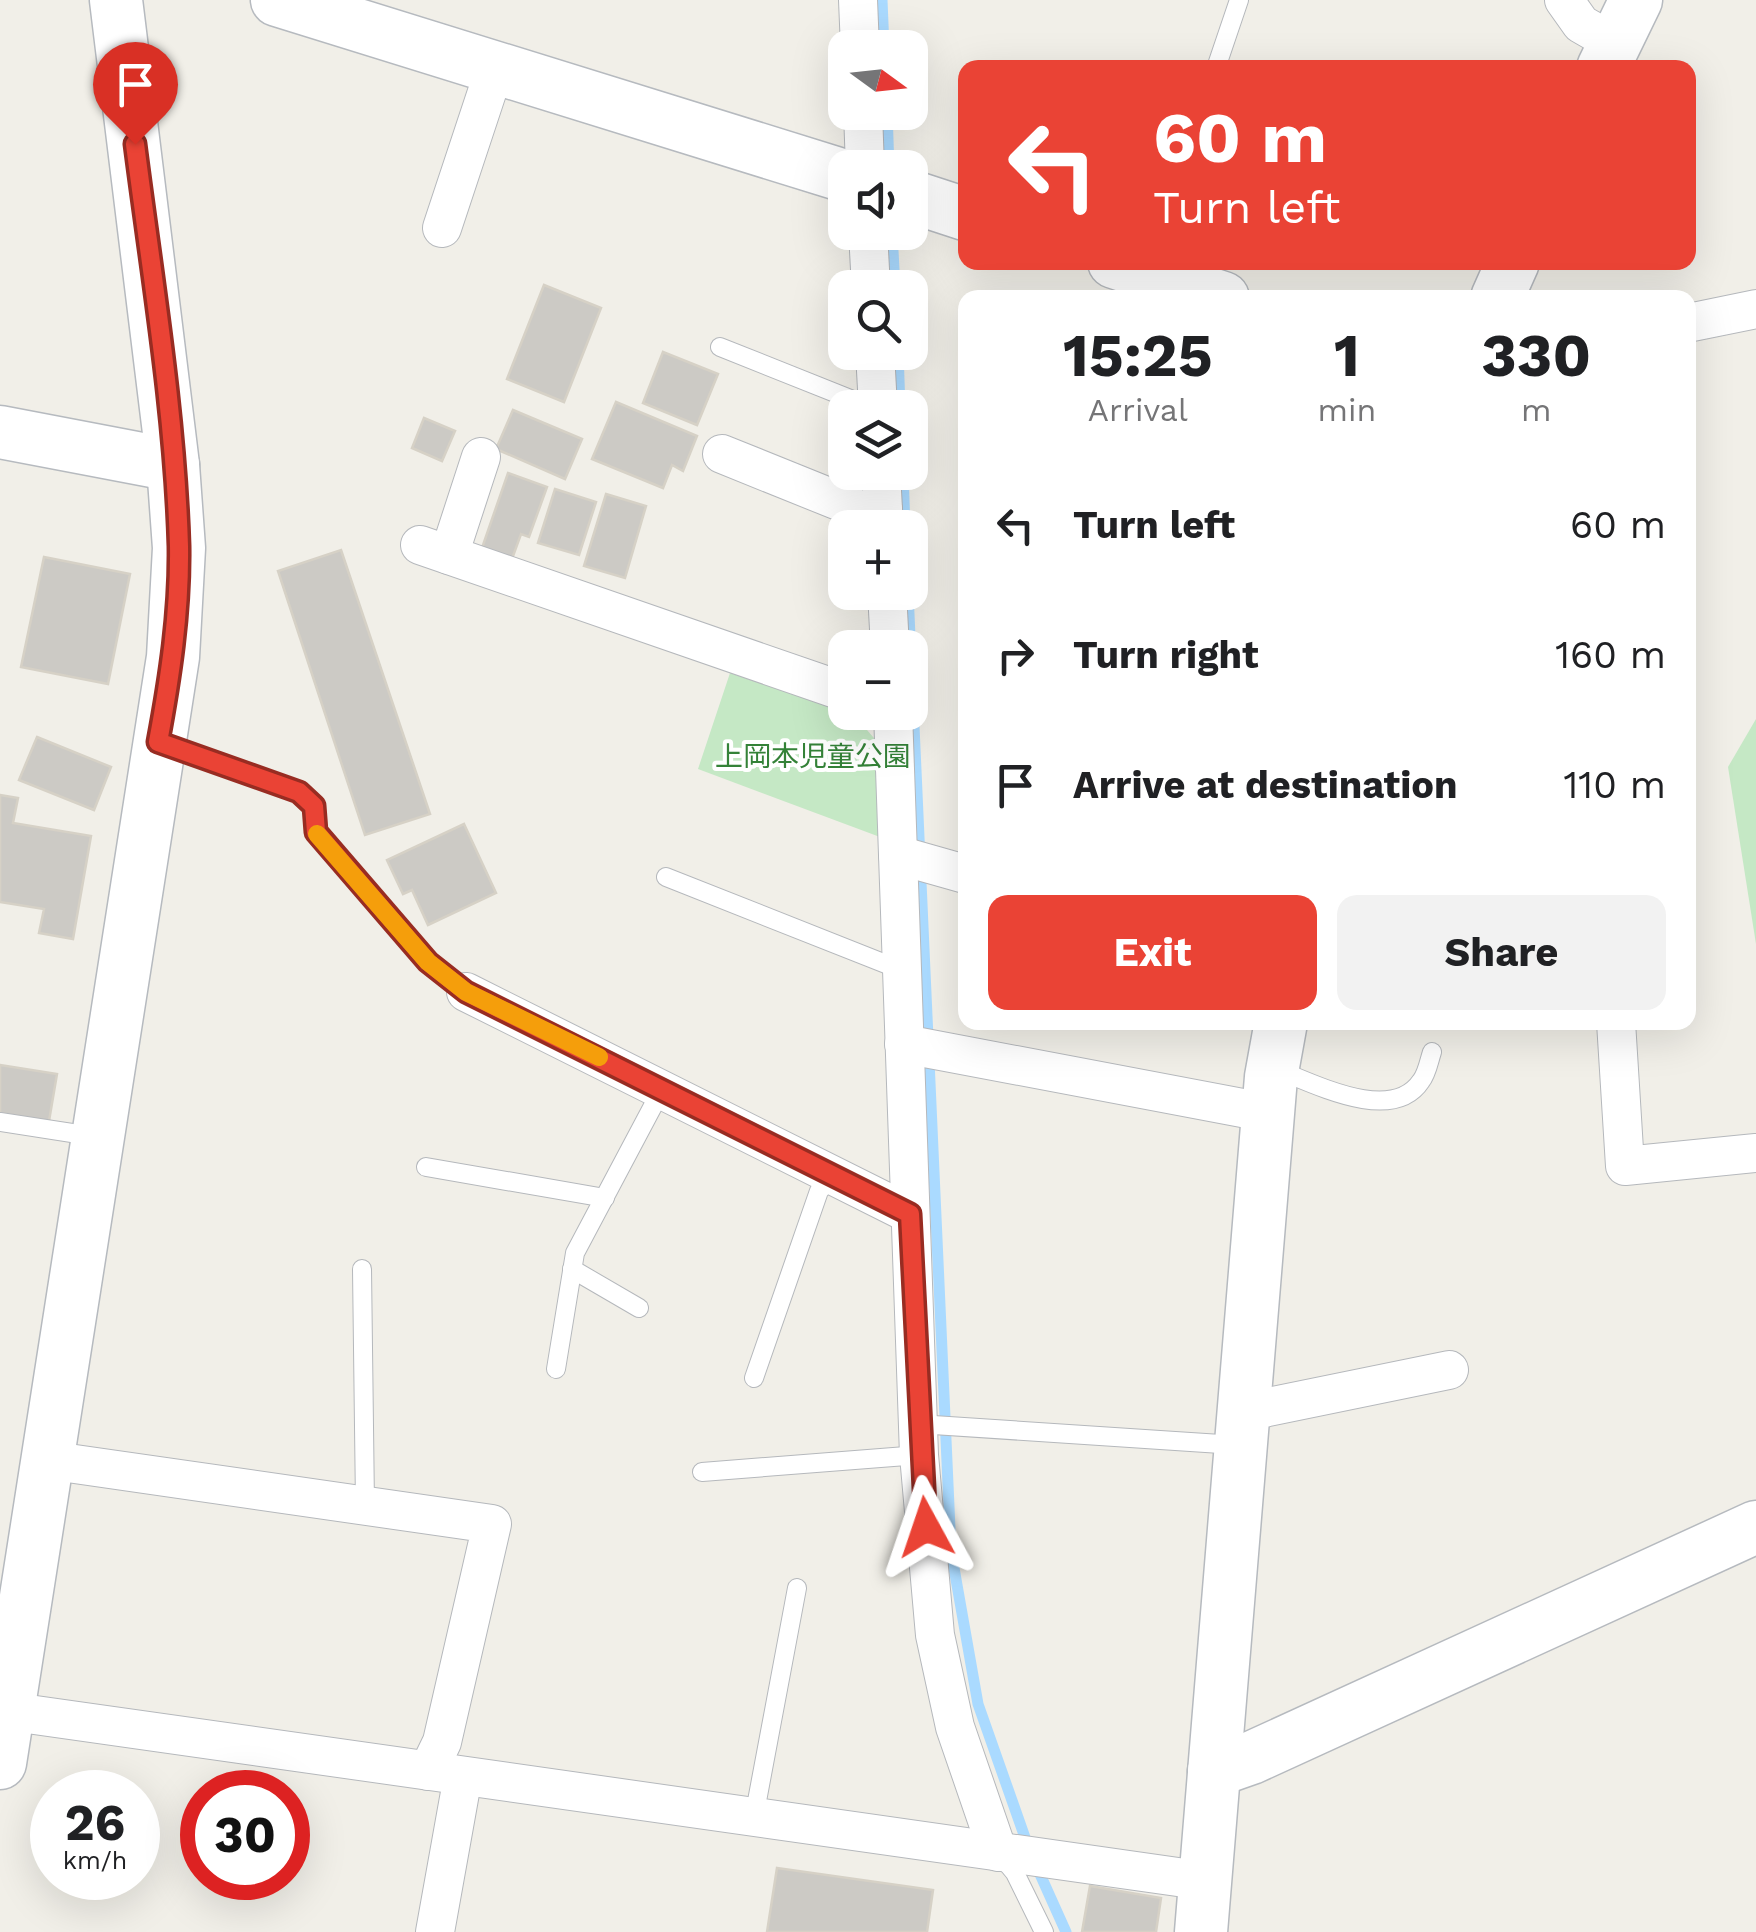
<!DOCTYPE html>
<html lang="en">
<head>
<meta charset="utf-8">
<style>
	body { margin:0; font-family:"Work Sans","Noto Sans JP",sans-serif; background:#f2f2f2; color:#202124; height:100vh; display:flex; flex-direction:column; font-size:38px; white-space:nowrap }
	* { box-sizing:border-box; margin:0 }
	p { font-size:32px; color:#757577 }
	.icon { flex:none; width:55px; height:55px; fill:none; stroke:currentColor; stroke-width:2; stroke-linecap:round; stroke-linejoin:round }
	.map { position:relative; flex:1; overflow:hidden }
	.panel { position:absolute; left:958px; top:290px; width:738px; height:740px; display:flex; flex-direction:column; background:#fff; border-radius:20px; box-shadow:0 10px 40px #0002 }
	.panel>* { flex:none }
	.hud { position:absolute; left:958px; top:60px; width:738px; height:210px; border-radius:20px; box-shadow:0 10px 40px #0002; background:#ea4335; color:#fff; overflow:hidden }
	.needle { width:65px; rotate:105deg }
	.controls { position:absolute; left:828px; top:30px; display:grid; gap:20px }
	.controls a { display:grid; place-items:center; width:100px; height:100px; border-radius:20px; background:#fff; box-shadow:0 10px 40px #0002; font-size:50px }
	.speed { position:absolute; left:30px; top:1770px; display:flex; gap:20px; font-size:50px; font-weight:700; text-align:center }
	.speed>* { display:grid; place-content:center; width:130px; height:130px; border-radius:50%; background:#fff; box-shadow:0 10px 40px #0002; line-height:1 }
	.speed small { font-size:25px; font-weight:400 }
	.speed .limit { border:15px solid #d22; background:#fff; color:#111 }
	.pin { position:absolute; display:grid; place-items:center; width:85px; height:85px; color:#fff; margin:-102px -42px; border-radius:50% 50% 50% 0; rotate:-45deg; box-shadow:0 0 10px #0007 }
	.pin .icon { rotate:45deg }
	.me { position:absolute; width:110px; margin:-55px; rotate:355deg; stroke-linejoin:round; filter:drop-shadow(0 0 8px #0008) }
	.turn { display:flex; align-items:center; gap:35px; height:210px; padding:0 30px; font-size:45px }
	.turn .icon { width:130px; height:130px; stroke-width:2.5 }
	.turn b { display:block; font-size:70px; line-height:85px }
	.eta { display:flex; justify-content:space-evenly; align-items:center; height:170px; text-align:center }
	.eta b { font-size:60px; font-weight:700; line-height:70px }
	.primary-button { display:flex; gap:20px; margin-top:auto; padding:20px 30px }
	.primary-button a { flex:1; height:115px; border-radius:20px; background:#ea4335; color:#fff; font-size:40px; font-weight:700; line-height:115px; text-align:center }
	.primary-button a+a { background:#f2f2f2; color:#202124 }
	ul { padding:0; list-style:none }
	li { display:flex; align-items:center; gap:30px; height:130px; padding:0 30px }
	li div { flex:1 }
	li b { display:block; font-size:38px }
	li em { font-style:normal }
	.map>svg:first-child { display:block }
</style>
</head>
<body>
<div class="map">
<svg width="1756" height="1932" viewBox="0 0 1756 1932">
	<rect width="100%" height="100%" fill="#f1efe8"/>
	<g fill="#c5e8c5">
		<path d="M730,673L854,715L880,745V837L698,769Z"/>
		<path d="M1756,719V944L1728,767Z"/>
	</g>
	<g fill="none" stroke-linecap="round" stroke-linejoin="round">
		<g stroke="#aadaff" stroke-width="11">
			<path d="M882,0L884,48"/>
			<path d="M887,112L889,168"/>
			<path d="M892,232L895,288"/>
			<path d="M898,352L900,408"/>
			<path d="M903,472L905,528"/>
			<path d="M908,592L951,1551L978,1704L1028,1846"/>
			<path d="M1035,1863L1066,1932"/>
		</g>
	</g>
	<g fill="#cccac5" stroke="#d6d1c6" stroke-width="2.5">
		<path d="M544,285L601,308L564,402L507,379Z"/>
		<path d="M663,352L718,374L697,425L643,403Z"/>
		<path d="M616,402L697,436L683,471L672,465L663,488L592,459Z"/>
		<path d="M513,410L582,439L565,479L496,449Z"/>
		<path d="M424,418L455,431L442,461L412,448Z"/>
		<path d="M508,473L547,487L529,537L521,534L512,559L482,548Z"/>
		<path d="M555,489L596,502L579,555L538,543Z"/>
		<path d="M606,494L646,506L625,578L584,566Z"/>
		<path d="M341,550L430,814L365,835L278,571Z"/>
		<path d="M44,557L130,574L108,684L21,667Z"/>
		<path d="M37,737L111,767L94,810L19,780Z"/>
		<path d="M0,795L18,798L13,823L91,836L73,939L39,933L44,909L0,902Z"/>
		<path d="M464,824L496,893L428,925L412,890L403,894L387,860Z"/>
		<path d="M0,1065L57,1074L49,1121L0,1113Z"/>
		<path d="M777,1868L933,1890L927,1932H767Z"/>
		<path d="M1090,1886L1161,1898L1156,1932H1082Z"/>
	</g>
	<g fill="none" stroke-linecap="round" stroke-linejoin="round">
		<defs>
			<g id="lane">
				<path d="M1216,68L1239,0"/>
				<path d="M720,347L873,408"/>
				<path d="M164,744L299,793L315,806L316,833L428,962L466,992"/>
				<path d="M666,877L901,970"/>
				<path d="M1276,1069C1313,1083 1392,1125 1421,1081C1427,1074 1429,1061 1432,1052"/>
				<path d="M0,1122L72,1133"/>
				<path d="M426,1167L605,1198"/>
				<path d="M362,1269L365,1505"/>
				<path d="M572,1269L639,1308"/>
				<path d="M556,1369L575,1253L662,1089"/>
				<path d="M754,1378L819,1191L833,1175"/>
				<path d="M918,1424L1236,1445"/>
				<path d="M702,1472L919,1455"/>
				<path d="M754,1817L797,1588"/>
				<path d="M1001,1856L1015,1873L1044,1932"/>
			</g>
			<g id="street">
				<path d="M858,0L860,48"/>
				<path d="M1564,0L1581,24L1614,43"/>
				<path d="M863,112L865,168"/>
				<path d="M442,228L495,68"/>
				<path d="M868,232L871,288"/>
				<path d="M1688,323L1756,309"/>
				<path d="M875,352L878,408"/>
				<path d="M722,454L861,510H883"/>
				<path d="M881,472L884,528"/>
				<path d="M420,545L845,692"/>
				<path d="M449,555L481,457"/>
				<path d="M887,592L890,648"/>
				<path d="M893,712L919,1455L935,1635L955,1727L998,1852"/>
				<path d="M898,855L965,874"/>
				<path d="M466,992L910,1214"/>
				<path d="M1616,1022L1625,1166L1756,1153"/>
				<path d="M904,1044L1269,1113"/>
				<path d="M1244,1412L1449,1370"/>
				<path d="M47,1460L492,1524L442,1742L428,1771"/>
				<path d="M0,1710L1206,1881"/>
				<path d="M435,1932L463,1776"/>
			</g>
			<g id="secondary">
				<path d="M277,0L845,176"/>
				<path d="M1603,68L1636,0"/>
				<path d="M910,196L965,214"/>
				<path d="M1114,262L1223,298"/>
				<path d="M1497,298L1513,262"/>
				<path d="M0,432L173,465"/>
				<path d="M0,1763L173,657L179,548L173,465L116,0"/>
				<path d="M1214,1771L1251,1758L1756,1527"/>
				<path d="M1201,1932L1271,1077L1281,1022"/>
			</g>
		</defs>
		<use href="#lane" stroke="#b5b8bc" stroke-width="20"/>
		<use href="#street" stroke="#b5b8bc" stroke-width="40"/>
		<use href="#secondary" stroke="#b6babf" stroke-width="55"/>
		<use href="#lane" stroke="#fff" stroke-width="18"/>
		<use href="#street" stroke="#fff" stroke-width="38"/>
		<use href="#secondary" stroke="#fff" stroke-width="52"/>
	</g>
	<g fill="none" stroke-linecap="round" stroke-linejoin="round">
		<defs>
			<path id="route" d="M135,144C152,277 175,412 179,546C180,612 170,678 158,742L299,792L314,806L316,832L428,962L466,992L910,1214L926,1527"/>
		</defs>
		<use href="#route" stroke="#982c22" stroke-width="25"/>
		<use href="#route" stroke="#ea4335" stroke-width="18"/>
		<path stroke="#f59e0b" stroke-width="18" d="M317,834L428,962L466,992L599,1057"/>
	</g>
	<g text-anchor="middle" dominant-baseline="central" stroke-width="8" stroke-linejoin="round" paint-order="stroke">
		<g font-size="28" fill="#348238" stroke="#fff">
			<text x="813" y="756">上岡本児童公園</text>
		</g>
	</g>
</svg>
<div class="controls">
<a><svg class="needle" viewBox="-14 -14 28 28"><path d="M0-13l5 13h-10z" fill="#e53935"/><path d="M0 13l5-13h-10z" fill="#757577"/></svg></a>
<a><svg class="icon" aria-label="sound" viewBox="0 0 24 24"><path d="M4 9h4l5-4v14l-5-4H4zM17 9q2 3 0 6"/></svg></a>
<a><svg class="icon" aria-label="search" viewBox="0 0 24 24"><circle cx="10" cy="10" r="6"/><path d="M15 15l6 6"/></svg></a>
<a><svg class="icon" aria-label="layers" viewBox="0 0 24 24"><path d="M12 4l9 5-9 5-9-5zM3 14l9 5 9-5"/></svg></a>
<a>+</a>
<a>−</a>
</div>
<div class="speed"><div>26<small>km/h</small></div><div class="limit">30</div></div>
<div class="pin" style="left:135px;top:144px;background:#d93025"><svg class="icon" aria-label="arrive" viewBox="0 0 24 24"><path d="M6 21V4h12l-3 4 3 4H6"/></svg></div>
<svg class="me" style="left:926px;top:1527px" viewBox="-20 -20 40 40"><path d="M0-17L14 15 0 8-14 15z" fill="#ea4335" stroke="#fff" stroke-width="4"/></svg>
<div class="hud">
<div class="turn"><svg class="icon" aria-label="left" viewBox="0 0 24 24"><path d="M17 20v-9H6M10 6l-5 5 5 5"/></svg><div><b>60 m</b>Turn left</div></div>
</div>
<section class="panel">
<div class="eta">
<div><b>15:25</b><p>Arrival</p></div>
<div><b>1</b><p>min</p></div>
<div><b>330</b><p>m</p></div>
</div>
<ul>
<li><svg class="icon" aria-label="left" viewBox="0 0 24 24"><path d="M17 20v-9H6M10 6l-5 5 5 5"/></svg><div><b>Turn left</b></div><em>60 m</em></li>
<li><svg class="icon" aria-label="right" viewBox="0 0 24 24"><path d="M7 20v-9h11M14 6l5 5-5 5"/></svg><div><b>Turn right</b></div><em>160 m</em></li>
<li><svg class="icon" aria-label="arrive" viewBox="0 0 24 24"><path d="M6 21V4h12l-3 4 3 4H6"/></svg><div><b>Arrive at destination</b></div><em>110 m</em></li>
</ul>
<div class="primary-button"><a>Exit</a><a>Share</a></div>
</section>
</div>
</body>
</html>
